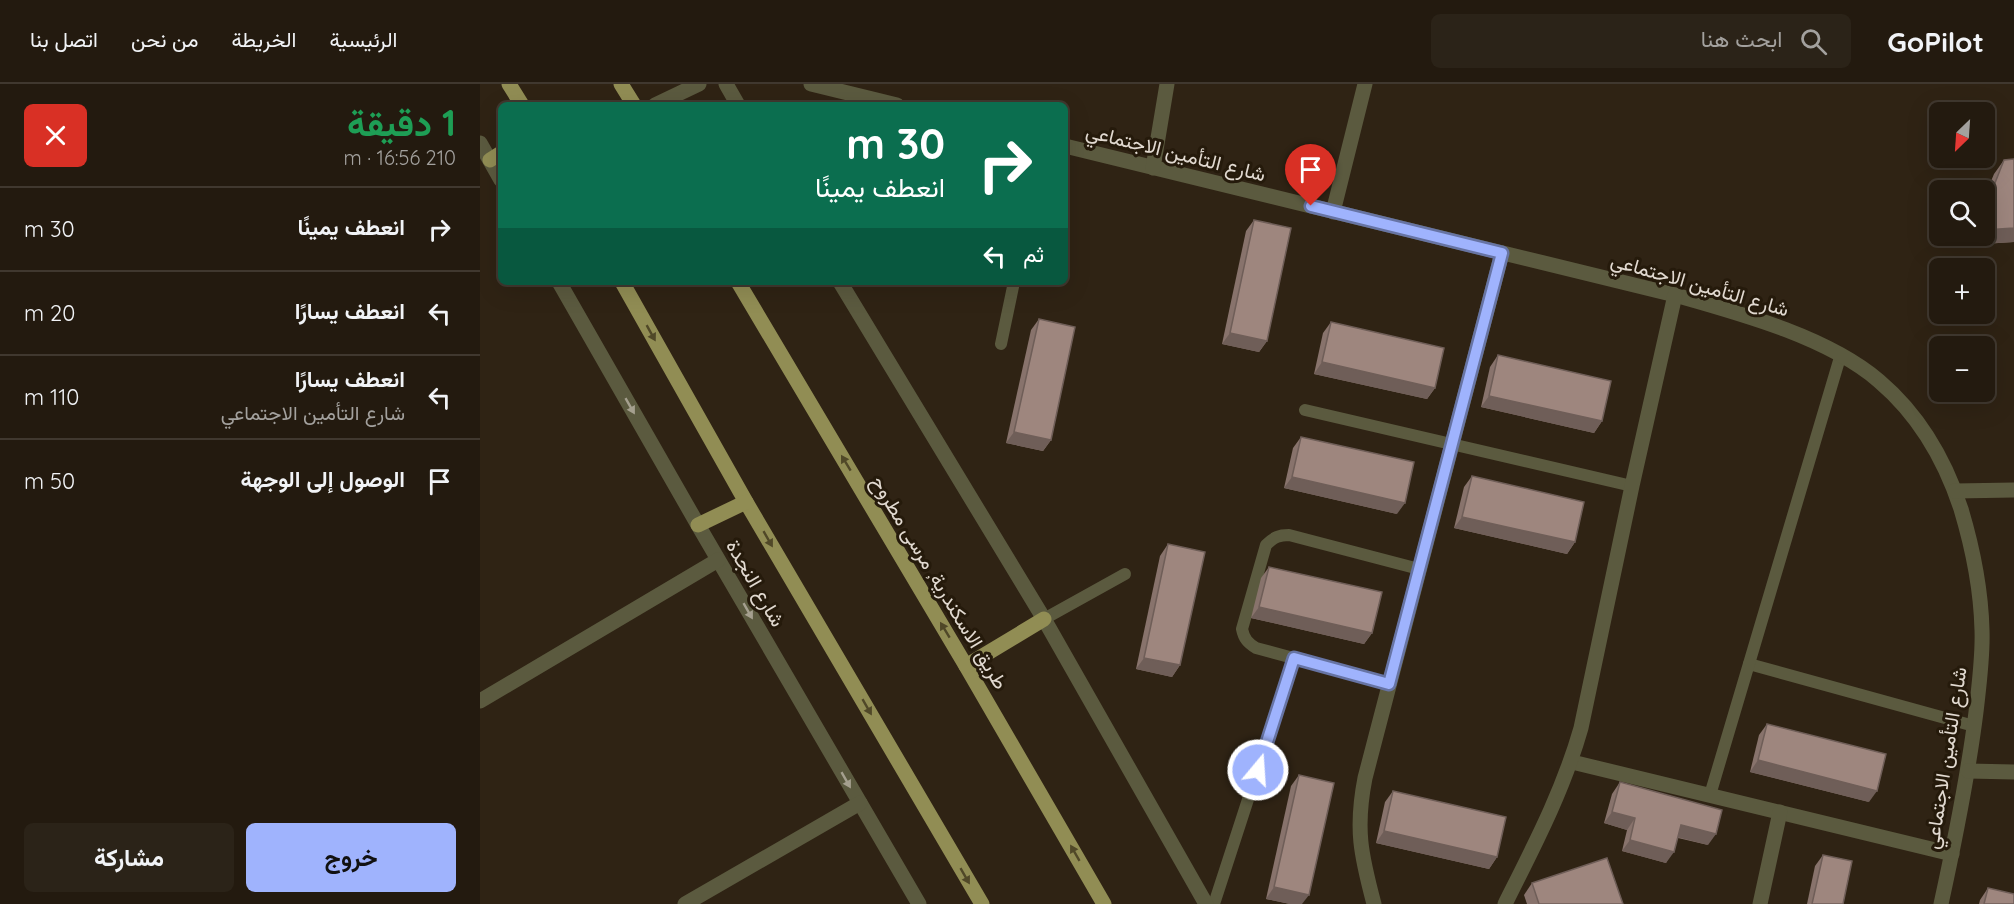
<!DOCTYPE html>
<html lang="ar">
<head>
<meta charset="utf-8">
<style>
	body { margin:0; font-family:Quicksand,Vazirmatn,sans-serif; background:#2b2318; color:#f1f3f6; direction:rtl; height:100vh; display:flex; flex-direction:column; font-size:22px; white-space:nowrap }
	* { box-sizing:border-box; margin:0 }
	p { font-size:20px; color:#a3a19e }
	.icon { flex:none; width:33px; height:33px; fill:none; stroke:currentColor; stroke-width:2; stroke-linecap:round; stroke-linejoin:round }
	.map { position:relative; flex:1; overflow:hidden; direction:ltr }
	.side { display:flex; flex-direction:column; background:#231a0f; width:480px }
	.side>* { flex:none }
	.guide { position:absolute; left:18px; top:18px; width:570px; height:183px; border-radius:9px; box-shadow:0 6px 24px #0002,0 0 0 2px #40382f; direction:rtl; background:#0b6e4f; color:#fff; overflow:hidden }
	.needle { width:39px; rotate:205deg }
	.tools { position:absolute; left:1449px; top:18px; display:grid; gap:12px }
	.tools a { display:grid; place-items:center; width:66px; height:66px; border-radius:9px; background:#231a0f; box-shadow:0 6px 24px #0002,0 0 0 2px #40382f; font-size:30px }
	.pin { position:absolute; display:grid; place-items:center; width:51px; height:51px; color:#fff; margin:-62px -26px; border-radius:50% 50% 50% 0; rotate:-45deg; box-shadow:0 0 6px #0007 }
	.pin .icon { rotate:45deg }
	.me { position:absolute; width:66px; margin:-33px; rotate:18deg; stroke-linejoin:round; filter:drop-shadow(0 0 4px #0008) }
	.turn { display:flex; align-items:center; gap:21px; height:126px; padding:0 24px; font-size:27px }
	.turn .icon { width:78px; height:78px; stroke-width:2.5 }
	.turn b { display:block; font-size:42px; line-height:51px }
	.then { display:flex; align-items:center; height:57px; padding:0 24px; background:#0003; gap:12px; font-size:22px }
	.round { display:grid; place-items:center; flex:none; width:63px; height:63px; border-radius:9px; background:#2b2318 }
	.summary { display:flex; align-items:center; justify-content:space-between; height:102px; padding:0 24px }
	h1 { font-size:36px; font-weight:700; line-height:45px; color:#1e9e55 }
	.button { display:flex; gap:12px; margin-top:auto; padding:12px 24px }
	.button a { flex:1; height:69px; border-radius:9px; background:#9fb3fd; color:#111; font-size:24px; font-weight:700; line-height:69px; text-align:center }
	.button a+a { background:#2b2318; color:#f1f3f6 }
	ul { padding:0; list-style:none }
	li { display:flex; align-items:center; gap:18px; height:84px; padding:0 24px; border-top:2px solid #40382f }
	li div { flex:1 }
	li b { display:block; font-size:22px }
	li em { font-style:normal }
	header { display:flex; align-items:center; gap:36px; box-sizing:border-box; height:84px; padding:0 30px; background:#231a0f; border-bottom:2px solid #40382f }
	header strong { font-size:28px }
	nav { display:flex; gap:33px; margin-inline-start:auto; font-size:21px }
	.search { width:420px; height:54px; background:#2b2318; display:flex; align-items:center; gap:15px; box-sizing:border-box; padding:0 21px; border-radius:9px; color:#a3a19e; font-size:22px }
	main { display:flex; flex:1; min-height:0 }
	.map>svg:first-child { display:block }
</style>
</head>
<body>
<header>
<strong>GoPilot</strong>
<div class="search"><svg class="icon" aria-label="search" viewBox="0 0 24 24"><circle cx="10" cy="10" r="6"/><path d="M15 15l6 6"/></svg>ابحث هنا</div>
<nav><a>الرئيسية</a><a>الخريطة</a><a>من نحن</a><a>اتصل بنا</a></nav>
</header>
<main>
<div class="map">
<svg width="1534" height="820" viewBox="0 0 1534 820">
	<rect width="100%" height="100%" fill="#2f2314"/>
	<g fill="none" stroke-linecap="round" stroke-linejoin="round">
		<g stroke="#5b5a3f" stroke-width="12">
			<path d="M521,260L534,198"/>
			<path d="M825,326L1152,402"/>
			<path d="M564,535L645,490"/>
			<path d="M1269,580L1494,642"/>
			<path d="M909,600L776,564C768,559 764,555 762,545L786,461C794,453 799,451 809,451L939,485"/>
			<path d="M1230,711L1361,270"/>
			<path d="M734,820L814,574"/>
		</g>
		<g stroke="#5b5a3f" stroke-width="15">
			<path d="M246,0L258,21"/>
			<path d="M331,0L417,21"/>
			<path d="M175,21L219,0"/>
			<path d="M0,59L21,96"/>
			<path d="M585,62L1195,211C1259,229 1348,253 1399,297C1439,331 1465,376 1481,425C1493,465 1501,505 1502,546C1503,573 1499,601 1496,628C1488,692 1475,756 1461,820"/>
			<path d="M673,84L687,0"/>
			<path d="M853,128L885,0"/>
			<path d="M79,198L218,441L439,820"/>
			<path d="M360,198L564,535L726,820"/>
			<path d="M1475,407L1534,406"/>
			<path d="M0,617L238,476"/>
			<path d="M1092,678L1472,770"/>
			<path d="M1488,687L1534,688"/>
			<path d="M205,820L380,719"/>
			<path d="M894,820C881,771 875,745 885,694L1022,169"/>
			<path d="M1025,820C1054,762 1083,707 1101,644L1152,402L1195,211"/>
			<path d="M1280,820L1300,728"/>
		</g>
		<g stroke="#918d54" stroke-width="15">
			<path d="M29,0L42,21"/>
			<path d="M141,0L154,21"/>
			<path d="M10,76L21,69"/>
			<path d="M142,198L266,418L502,820"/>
			<path d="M258,198L486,582L624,820"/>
			<path d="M218,441L266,418"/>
			<path d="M486,582L564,535"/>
		</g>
	</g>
	<g fill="#88736c">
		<path d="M1534,75V158L1487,161L1490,152H1504V114L1514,90L1524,76Z"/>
		<path d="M774,136L787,257L779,268L742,260L766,147Z"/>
		<path d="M559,235L571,356L563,367L526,359L551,246Z"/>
		<path d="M851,238L955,304L947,315L834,290L843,249Z"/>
		<path d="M1018,271L1122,337L1114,349L1001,323L1010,283Z"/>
		<path d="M821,353L917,430L804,404L813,364Z"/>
		<path d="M992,392L1095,458L1087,470L974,444L984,403Z"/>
		<path d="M688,460L700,581L692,593L656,585L680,472Z"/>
		<path d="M789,483L892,549L884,560L771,534L781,494Z"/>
		<path d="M1287,640L1389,718L1270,688L1279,651Z"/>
		<path d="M819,691L822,820H810L786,815L811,702Z"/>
		<path d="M1140,698L1228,761L1198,754L1186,779L1142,767L1147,746L1124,739L1132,710Z"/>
		<path d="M913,707L1017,773L1009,785L896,759L905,718Z"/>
		<path d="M1343,771L1363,820H1327L1335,782Z"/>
		<path d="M1052,799L1143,820H1047L1044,811Z"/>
		<path d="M1508,804L1534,820H1499L1500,816Z"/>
	</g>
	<g fill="#6f5e58">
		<path d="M1534,144V158L1487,161L1494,152H1504V146Z"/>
		<path d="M750,249L787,257L779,268L742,260Z"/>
		<path d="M842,278L955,304L947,315L834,290Z"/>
		<path d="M1009,312L1122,337L1114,349L1001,323Z"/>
		<path d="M534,348L571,356L563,367L526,359Z"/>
		<path d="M812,393L925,419L917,430L804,404Z"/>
		<path d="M982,433L1095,458L1087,470L974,444Z"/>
		<path d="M779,523L892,549L884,560L771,534Z"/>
		<path d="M664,574L700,581L692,593L656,585Z"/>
		<path d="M1278,676L1397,707L1389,718L1270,688Z"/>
		<path d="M1132,728L1155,734L1147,746L1124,739Z"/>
		<path d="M1201,741L1236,750L1228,761L1193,752Z"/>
		<path d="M904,747L1017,773L1009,785L896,759Z"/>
		<path d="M1150,756L1194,768L1186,779L1142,767Z"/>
		<path d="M794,803L829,811L822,820H810L786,815Z"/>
	</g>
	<g fill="#9e867e" stroke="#6f5e58" stroke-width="1.5">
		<path d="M1534,75V144L1504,146V127L1524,76Z"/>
		<path d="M774,136L811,144L787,257L750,249Z"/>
		<path d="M559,235L595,243L571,356L534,348Z"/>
		<path d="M851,238L964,264L955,304L842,278Z"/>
		<path d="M1018,271L1131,297L1122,337L1009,312Z"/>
		<path d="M821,353L934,378L925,419L812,393Z"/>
		<path d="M992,392L1104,418L1095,458L982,433Z"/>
		<path d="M688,460L725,468L700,581L664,574Z"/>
		<path d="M789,483L902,508L892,549L779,523Z"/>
		<path d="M1287,640L1406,670L1397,707L1278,676Z"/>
		<path d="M819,691L854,699L829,811L794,803Z"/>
		<path d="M1140,698L1242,726L1236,750L1201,741L1194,768L1150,756L1155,734L1132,728Z"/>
		<path d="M913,707L1026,733L1017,773L904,747Z"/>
		<path d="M1343,771L1372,777L1363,820H1332Z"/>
		<path d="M1127,774L1143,820H1059L1052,799Z"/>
		<path d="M1508,804L1534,810V820H1504Z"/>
	</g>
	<defs><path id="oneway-solid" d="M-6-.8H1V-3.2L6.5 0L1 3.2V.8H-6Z" transform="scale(1.5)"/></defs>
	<g fill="#504828">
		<use href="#oneway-solid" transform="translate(171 249) rotate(61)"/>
		<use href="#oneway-solid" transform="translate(366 379) rotate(-121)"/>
		<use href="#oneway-solid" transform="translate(288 455) rotate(60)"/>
		<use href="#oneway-solid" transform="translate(465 546) rotate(-121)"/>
		<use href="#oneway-solid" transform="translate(387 623) rotate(60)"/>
		<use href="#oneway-solid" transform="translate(595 769) rotate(-120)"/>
		<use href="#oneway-solid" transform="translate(485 792) rotate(60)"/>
	</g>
	<g fill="#a5a08f">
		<use href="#oneway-solid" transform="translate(150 322) rotate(60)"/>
		<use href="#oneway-solid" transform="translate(268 527) rotate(60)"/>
		<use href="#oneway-solid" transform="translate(366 696) rotate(60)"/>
	</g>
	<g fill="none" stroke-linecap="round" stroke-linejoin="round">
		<defs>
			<path id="route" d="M778,686L814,574L909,600L1022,169L831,122"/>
		</defs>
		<use href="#route" stroke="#6774a4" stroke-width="15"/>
		<use href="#route" stroke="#9fb3fd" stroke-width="10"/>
	</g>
	<g text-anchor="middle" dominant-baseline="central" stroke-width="6" stroke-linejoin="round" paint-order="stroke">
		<g font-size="20" fill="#e2dad1" stroke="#251a0b">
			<text transform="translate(696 68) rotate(14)">شارع التأمين الاجتماعي</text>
			<text transform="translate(1220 200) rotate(16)">شارع التأمين الاجتماعي</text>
			<text transform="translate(460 498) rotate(59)">طريق الاسكندرية, مرسى مطروح</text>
			<text transform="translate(276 499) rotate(60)">شارع النجدة</text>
			<text transform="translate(1465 674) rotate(-81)">شارع التأمين الاجتماعي</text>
		</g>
	</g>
</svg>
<div class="tools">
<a><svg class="needle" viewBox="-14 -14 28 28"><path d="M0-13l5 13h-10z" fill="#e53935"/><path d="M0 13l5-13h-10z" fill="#a3a19e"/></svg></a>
<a><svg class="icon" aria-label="search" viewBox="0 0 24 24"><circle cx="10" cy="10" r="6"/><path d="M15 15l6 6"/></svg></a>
<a>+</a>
<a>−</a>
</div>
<div class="pin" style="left:831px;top:122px;background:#d93025"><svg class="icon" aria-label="arrive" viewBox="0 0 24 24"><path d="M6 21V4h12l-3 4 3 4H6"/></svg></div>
<svg class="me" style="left:778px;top:686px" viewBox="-20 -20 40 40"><circle r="17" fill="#9fb3fd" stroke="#fff" stroke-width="3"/><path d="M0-11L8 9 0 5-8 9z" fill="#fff"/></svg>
<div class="guide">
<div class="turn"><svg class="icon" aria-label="right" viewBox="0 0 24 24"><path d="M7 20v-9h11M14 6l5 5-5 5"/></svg><div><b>30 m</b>انعطف يمينًا</div></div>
<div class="then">ثم<svg class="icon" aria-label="left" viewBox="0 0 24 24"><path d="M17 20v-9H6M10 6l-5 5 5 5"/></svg></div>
</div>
</div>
<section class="side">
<div class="summary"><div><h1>1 دقيقة</h1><p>210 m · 16:56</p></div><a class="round" style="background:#d93025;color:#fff"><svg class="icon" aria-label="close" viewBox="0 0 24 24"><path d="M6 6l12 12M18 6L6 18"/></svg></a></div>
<ul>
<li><svg class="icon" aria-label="right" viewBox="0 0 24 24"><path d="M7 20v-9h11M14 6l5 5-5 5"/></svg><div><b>انعطف يمينًا</b></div><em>30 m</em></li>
<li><svg class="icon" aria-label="left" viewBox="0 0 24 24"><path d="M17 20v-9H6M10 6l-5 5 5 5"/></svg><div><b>انعطف يسارًا</b></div><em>20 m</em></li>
<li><svg class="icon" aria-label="left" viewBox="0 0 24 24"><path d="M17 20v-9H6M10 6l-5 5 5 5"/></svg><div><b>انعطف يسارًا</b><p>شارع التأمين الاجتماعي</p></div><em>110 m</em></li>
<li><svg class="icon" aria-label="arrive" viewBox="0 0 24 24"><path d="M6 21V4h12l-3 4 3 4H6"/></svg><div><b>الوصول إلى الوجهة</b></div><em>50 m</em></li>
</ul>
<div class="button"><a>خروج</a><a>مشاركة</a></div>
</section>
</main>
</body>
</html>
